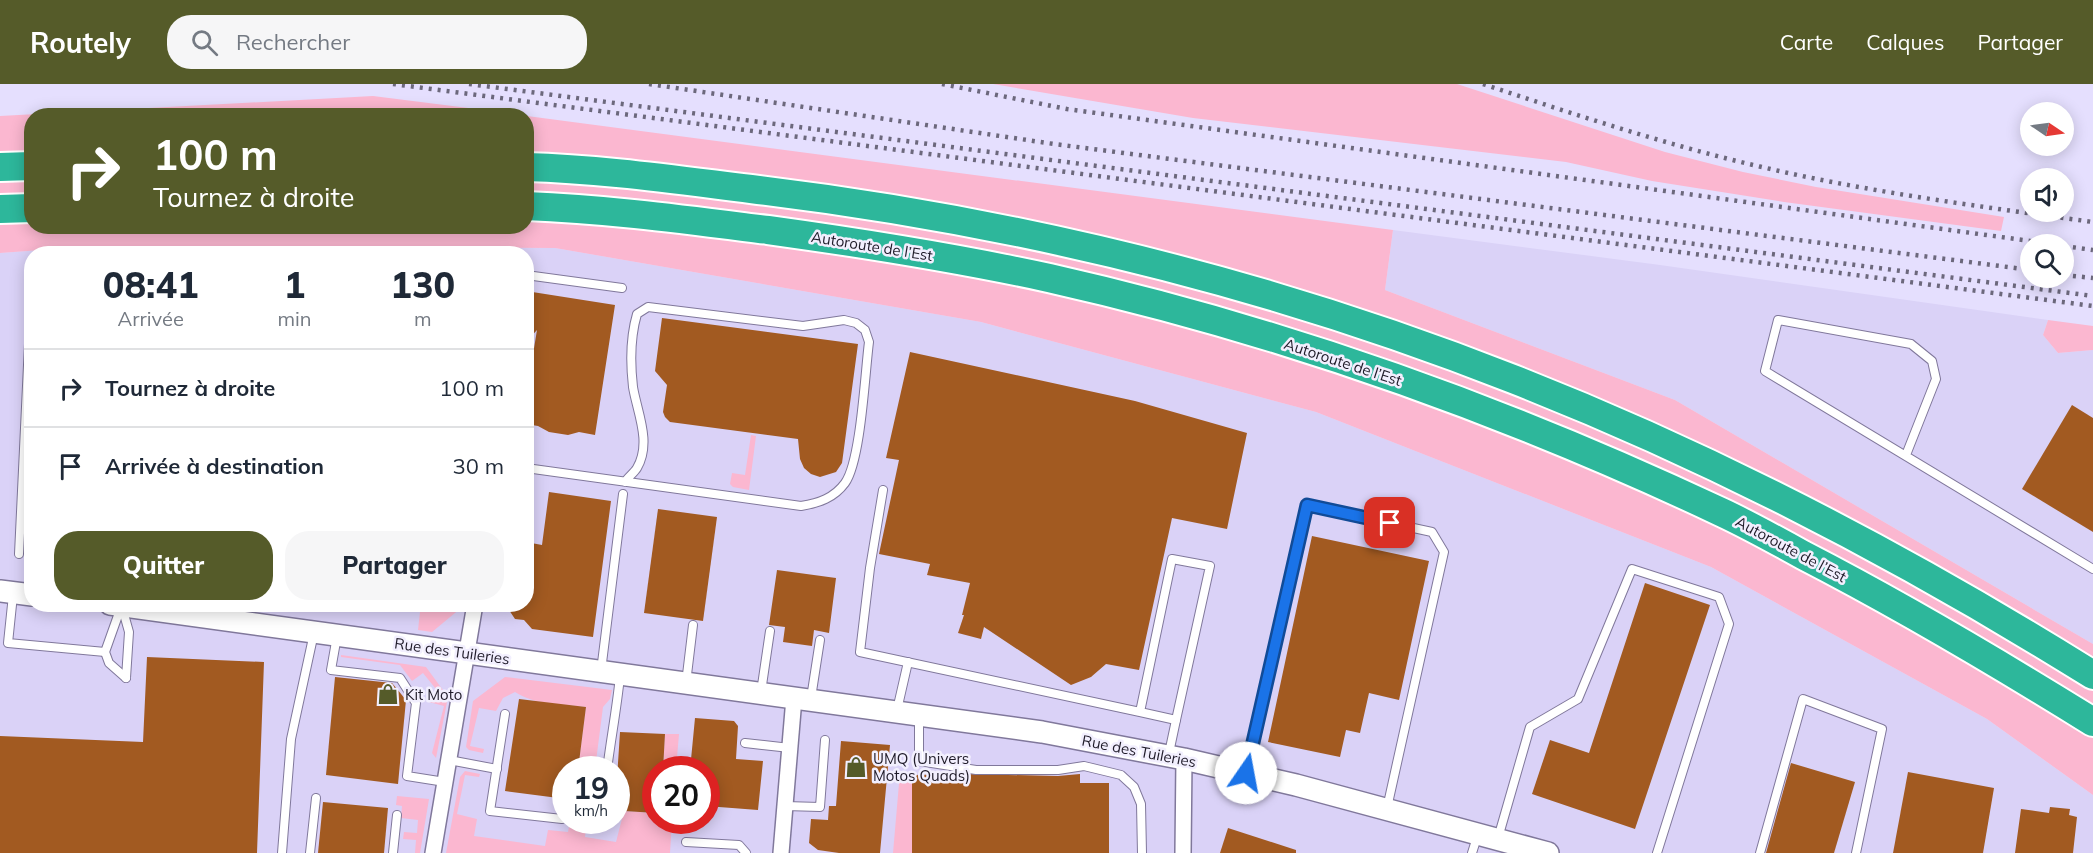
<!DOCTYPE html>
<html lang="fr">
<head>
<meta charset="utf-8">
<style>
	body { margin:0; font-family:Mulish,sans-serif; background:#f6f6f7; color:#1f2937; height:100vh; display:flex; flex-direction:column; font-size:22px; white-space:nowrap }
	* { box-sizing:border-box; margin:0 }
	p { font-size:20px; color:#747a83 }
	.icon { flex:none; width:33px; height:33px; fill:none; stroke:currentColor; stroke-width:2; stroke-linecap:round; stroke-linejoin:round }
	.map { position:relative; flex:1; overflow:hidden }
	.panel { position:absolute; left:24px; top:162px; width:510px; height:366px; display:flex; flex-direction:column; background:#fff; border-radius:24px; box-shadow:0 3px 15px #0003 }
	.panel>* { flex:none }
	.banner { position:absolute; left:24px; top:24px; width:510px; height:126px; border-radius:24px; box-shadow:0 3px 15px #0003; background:#555b29; color:#fff; overflow:hidden }
	.needle { width:39px; rotate:103deg }
	.controls { position:absolute; left:2020px; top:18px; display:grid; gap:12px }
	.controls a { display:grid; place-items:center; width:54px; height:54px; border-radius:50%; background:#fff; box-shadow:0 3px 15px #0003; font-size:30px }
	.speed { position:absolute; left:552px; top:672px; display:flex; gap:12px; font-size:30px; font-weight:700; text-align:center }
	.speed>* { display:grid; place-content:center; width:78px; height:78px; border-radius:50%; background:#fff; box-shadow:0 3px 15px #0003; line-height:1 }
	.speed small { font-size:15px; font-weight:400 }
	.speed .limit { border:9px solid #d22; background:#fff; color:#111 }
	.pin { position:absolute; display:grid; place-items:center; width:51px; height:51px; color:#fff; margin:-26px; border-radius:12px; box-shadow:0 3px 9px #0006 }
	.me { position:absolute; width:66px; margin:-33px; rotate:12deg; stroke-linejoin:round; filter:drop-shadow(0 0 4px #0008) }
	.turn { display:flex; align-items:center; gap:21px; height:126px; padding:0 30px; font-size:27px }
	.turn .icon { width:78px; height:78px; stroke-width:2.5 }
	.turn b { display:block; font-size:42px; line-height:51px }
	.eta { display:flex; justify-content:space-evenly; align-items:center; height:102px; text-align:center }
	.eta b { font-size:36px; font-weight:800; line-height:42px }
	.button { display:flex; gap:12px; margin-top:auto; padding:12px 30px }
	.button a { flex:1; height:69px; border-radius:24px; background:#555b29; color:#fff; font-size:24px; font-weight:800; line-height:69px; text-align:center }
	.button a+a { background:#f6f6f7; color:#1f2937 }
	ul { padding:0; list-style:none }
	li { display:flex; align-items:center; gap:18px; height:78px; padding:0 30px; border-top:2px solid #e0e1e3 }
	li div { flex:1 }
	li b { display:block; font-size:22px }
	li em { font-style:normal }
	header { display:flex; align-items:center; gap:36px; box-sizing:border-box; height:84px; padding:0 30px; background:#555b29; color:#fff }
	header strong { font-size:28px }
	nav { display:flex; gap:33px; margin-inline-start:auto; font-size:21px }
	.search { width:420px; height:54px; background:#f6f6f7; display:flex; align-items:center; gap:15px; box-sizing:border-box; padding:0 21px; border-radius:24px; color:#747a83; font-size:22px }
	.map>svg:first-child { display:block }
</style>
</head>
<body>
<header>
<strong>Routely</strong>
<div class="search"><svg class="icon" aria-label="search" viewBox="0 0 24 24"><circle cx="10" cy="10" r="6"/><path d="M15 15l6 6"/></svg>Rechercher</div>
<nav><a>Carte</a><a>Calques</a><a>Partager</a></nav>
</header>
<div class="map">
<svg width="2093" height="769" viewBox="0 0 2093 769">
	<rect width="100%" height="100%" fill="#e5dffe"/>
	<g fill="#dad2f7" fill-rule="evenodd">
		<path d="M1393,146L1660,181L2048,236L2043,251L2058,269L2093,266V560L1675,316L1385,206Z"/>
		<path d="M97,162L555,164L981,238L1316,328L1711,483L1987,635L2093,711V769H0V169ZM32,170H526V520H32ZM566,686H616V736H566ZM656,686H706V736H656Z"/>
	</g>
	<g fill="#fbb7d0">
		<path d="M993,0H1457L1665,68L1743,88L1816,103L2004,133L2001,147L1784,118L1652,97L1566,78L1193,34Z"/>
		<path d="M373,12L523,31L32,32V142H526L527,32L1393,146L1385,206L1675,316L2093,560V711L1987,635L1711,483L1316,328L981,238L555,164L97,162L0,169V32Z"/>
		<path d="M2048,236L2093,242V266L2058,269L2043,251Z"/>
		<path d="M751,351L756,352L749,406L733,403L730,400L732,389L745,391Z"/>
		<path d="M430,520L455,522L461,521V524L432,548L418,546L420,528Z"/>
		<path d="M341,571L426,583L448,613L436,674L432,669L444,622L429,618L440,610L423,589L412,597L400,581L341,573Z"/>
		<path d="M505,593L612,606L610,615L603,623L595,685H578L586,623C562,620 535,621 515,608L503,614L496,627L479,624L470,662L484,665L483,669L469,666L466,663L473,617Z"/>
		<path d="M665,650H679L676,685L663,686Z"/>
		<path d="M465,687L480,690L479,693L465,691L457,730L477,735L474,752L545,762L548,746L568,748L570,737L587,736L585,753L616,758L624,727L655,729L656,736L672,737L670,769H446L460,693Z"/>
		<path d="M900,688L912,691V769H893Z"/>
		<path d="M397,712L429,715L420,769H415L416,756L403,755L404,748L417,749L418,736L401,734L402,722L396,721Z"/>
	</g>
	<g fill="#a25a21">
		<path d="M526,207L615,221L595,351L579,348L568,351L549,348L538,342L526,340V313L537,246L526,258Z"/>
		<path d="M662,234L858,260L842,379L836,388L820,393L811,390L804,384L800,375L798,355L670,338L665,333L663,328L667,301L655,287Z"/>
		<path d="M910,268L1135,317L1247,349L1227,445L1172,434L1139,586L1106,580L1091,593L1071,601L984,543L981,555L958,549L964,531H962L970,499L927,491L930,480L879,470L899,376L886,374Z"/>
		<path d="M2072,321L2093,334V448L2022,405Z"/>
		<path d="M549,408L611,417L593,553L532,545L524,536L515,535L505,520H526V458L542,461Z"/>
		<path d="M658,425L717,433L703,537L644,529Z"/>
		<path d="M1312,452L1429,477L1399,616L1369,609L1360,649L1346,646L1340,673L1268,658Z"/>
		<path d="M777,486L836,494L829,549L814,546L812,562L783,558L785,543L769,541Z"/>
		<path d="M1645,499L1710,521L1635,745L1532,710L1550,656L1589,669Z"/>
		<path d="M147,573L264,578L257,769H0V652L143,658Z"/>
		<path d="M335,593L392,599L406,616L398,700L326,691Z"/>
		<path d="M519,615L586,623L578,686H566V715L505,707Z"/>
		<path d="M695,634L734,637L738,642L736,675L763,677L758,726L706,722V686H690Z"/>
		<path d="M620,648L665,650L663,686H656V729L624,727L625,711L616,710Z"/>
		<path d="M841,657L890,661L880,769H839L818,766L809,759L811,735L828,736L829,722H836Z"/>
		<path d="M1791,679L1855,698L1834,769H1766Z"/>
		<path d="M1908,688L1994,704L1983,769H1893Z"/>
		<path d="M966,690L1058,692L1080,690V699H1109V769H912V691Z"/>
		<path d="M323,718L388,724L384,769H318Z"/>
		<path d="M2050,723L2070,725L2069,731L2077,733L2073,769H2015L2021,725L2049,729Z"/>
		<path d="M1228,744L1296,766V769H1220Z"/>
	</g>
	<g fill="none" stroke-linecap="round" stroke-linejoin="round">
		<defs>
			<g id="lane">
				<path d="M526,191L622,204"/>
				<path d="M1906,371L1936,295L1932,277L1911,260L1778,236L1765,287L2093,485"/>
				<path d="M526,384L801,422C819,419 834,414 845,399C861,377 865,288 869,258L865,246L856,239L844,236L803,242L648,223L637,230C630,254 630,277 633,303C637,328 652,358 637,384C634,389 628,393 625,398"/>
				<path d="M883,406L870,484L860,568L1140,628L1176,636L1210,482L1172,475L1140,628"/>
				<path d="M19,470L32,197"/>
				<path d="M13,511L8,559L105,568"/>
				<path d="M121,523L105,568L109,579L126,594"/>
				<path d="M122,523L129,548L126,594"/>
				<path d="M337,552L331,586L400,594L416,619L407,692L445,698"/>
				<path d="M601,587L623,410"/>
				<path d="M686,599L693,541"/>
				<path d="M761,608L770,547"/>
				<path d="M811,614L820,556"/>
				<path d="M897,626L908,578"/>
				<path d="M505,630L490,727L562,735"/>
				<path d="M919,634V677L976,686H1058L1084,682L1121,691L1134,703L1141,720L1142,769"/>
				<path d="M745,659L790,664"/>
				<path d="M1169,669L1176,636"/>
				<path d="M449,676L497,685"/>
				<path d="M607,686C611,654 617,623 620,592"/>
				<path d="M1247,688L1307,421L1432,448L1444,468L1387,724"/>
				<path d="M785,722L820,723L825,656"/>
				<path d="M1498,754L1530,643L1578,615L1632,485L1719,513L1729,540L1657,769"/>
				<path d="M686,758L739,761L746,769"/>
				<path d="M282,769L291,655L314,549"/>
				<path d="M310,769L316,714"/>
				<path d="M393,769L397,731"/>
				<path d="M1472,769L1478,750"/>
				<path d="M1760,769L1803,615L1882,645L1856,769"/>
			</g>
			<g id="street">
				<path d="M433,769L475,520"/>
				<path d="M781,769L794,614"/>
				<path d="M1183,769L1184,675"/>
			</g>
			<g id="secondary">
				<path d="M0,507L32,511"/>
				<path d="M110,520L1042,648L1184,675L1296,701L1548,769"/>
			</g>
			<g id="highway">
				<path d="M0,83L32,82"/>
				<path d="M526,83C601,85 677,96 751,105C1011,136 1269,199 1513,295C1715,374 1909,476 2093,591"/>
				<path d="M526,122C607,125 688,136 768,146C862,159 957,174 1049,194C1280,246 1507,327 1721,428C1749,441 1776,456 1803,471C1902,522 1998,579 2093,638"/>
				<path d="M0,125L32,124"/>
			</g>
		</defs>
		<use href="#lane" stroke="#80789b" stroke-width="10"/>
		<use href="#street" stroke="#80789b" stroke-width="18"/>
		<use href="#secondary" stroke="#80789b" stroke-width="24"/>
		<use href="#highway" stroke="#fff" stroke-width="32"/>
		<use href="#lane" stroke="#fff" stroke-width="8"/>
		<use href="#street" stroke="#fff" stroke-width="15"/>
		<use href="#secondary" stroke="#fff" stroke-width="21"/>
		<use href="#highway" stroke="#2db79b" stroke-width="28"/>
		<g stroke="#6c687c" stroke-width="4.5" stroke-dasharray="3 6" stroke-linecap="butt">
			<path d="M393,0L2093,222"/>
			<path d="M469,0L2093,212"/>
			<path d="M649,0L1054,60L2031,186"/>
			<path d="M942,0L1067,25L2052,160"/>
			<path d="M1483,0C1576,31 1670,62 1766,84C1874,109 1984,123 2093,138"/>
			<path d="M2064,162L2093,166"/>
			<path d="M2064,191L2093,194"/>
		</g>
	</g>
	<g fill="none" stroke-linecap="round" stroke-linejoin="round">
		<defs>
			<path id="route" d="M1246,689L1307,421L1390,439"/>
		</defs>
		<use href="#route" stroke="#114b97" stroke-width="15"/>
		<use href="#route" stroke="#1a73e8" stroke-width="10"/>
	</g>
	<defs>
		<symbol id="shop-bare" viewBox="-9 -9 18 18"><path d="M-5-2.5h2.3a2.7 3.5 0 0 1 5.4 0H5L5.5 6h-11ZM-1.5-2.5h3a1.5 2.3 0 0 0-3 0Z" fill="#555b29" stroke="#f2effe" stroke-width="2.5" paint-order="stroke"/></symbol>
	</defs>
	<g fill-rule="evenodd">
		<use href="#shop-bare" x="373" y="595" width="30" height="30"/>
		<use href="#shop-bare" x="841" y="668" width="30" height="30"/>
	</g>
	<g text-anchor="middle" dominant-baseline="central" stroke-width="5" stroke-linejoin="round" paint-order="stroke">
		<g font-size="15" fill="#1f1b29" stroke="#f2effe">
			<text transform="translate(872 162) rotate(9)">Autoroute de l’Est</text>
			<text transform="translate(1343 278) rotate(18)">Autoroute de l’Est</text>
			<text transform="translate(1791 465) rotate(28)">Autoroute de l’Est</text>
			<text transform="translate(452 567) rotate(8)">Rue des Tuileries</text>
			<text transform="translate(1139 667) rotate(11)">Rue des Tuileries</text>
		</g>
		<g font-size="15" fill="#1f1b29" stroke="#f2effe" text-anchor="start">
			<text x="405" y="610">Kit Moto</text>
			<text x="873" y="674">UMQ (Univers<tspan x="873" dy="17">Motos Quads)</tspan></text>
		</g>
	</g>
</svg>
<div class="controls">
<a><svg class="needle" viewBox="-14 -14 28 28"><path d="M0-13l5 13h-10z" fill="#e53935"/><path d="M0 13l5-13h-10z" fill="#747a83"/></svg></a>
<a><svg class="icon" aria-label="sound" viewBox="0 0 24 24"><path d="M4 9h4l5-4v14l-5-4H4zM17 9q2 3 0 6"/></svg></a>
<a><svg class="icon" aria-label="search" viewBox="0 0 24 24"><circle cx="10" cy="10" r="6"/><path d="M15 15l6 6"/></svg></a>
</div>
<div class="speed"><div>19<small>km/h</small></div><div class="limit">20</div></div>
<div class="pin" style="left:1390px;top:439px;background:#d93025"><svg class="icon" aria-label="arrive" viewBox="0 0 24 24"><path d="M6 21V4h12l-3 4 3 4H6"/></svg></div>
<svg class="me" style="left:1246px;top:689px" viewBox="-20 -20 40 40"><circle r="19" fill="#fff"/><path d="M0-13L10 11 0 6-10 11z" fill="#1a73e8"/></svg>
<div class="banner">
<div class="turn"><svg class="icon" aria-label="right" viewBox="0 0 24 24"><path d="M7 20v-9h11M14 6l5 5-5 5"/></svg><div><b>100 m</b>Tournez à droite</div></div>
</div>
<section class="panel">
<div class="eta">
<div><b>08:41</b><p>Arrivée</p></div>
<div><b>1</b><p>min</p></div>
<div><b>130</b><p>m</p></div>
</div>
<ul>
<li><svg class="icon" aria-label="right" viewBox="0 0 24 24"><path d="M7 20v-9h11M14 6l5 5-5 5"/></svg><div><b>Tournez à droite</b></div><em>100 m</em></li>
<li><svg class="icon" aria-label="arrive" viewBox="0 0 24 24"><path d="M6 21V4h12l-3 4 3 4H6"/></svg><div><b>Arrivée à destination</b></div><em>30 m</em></li>
</ul>
<div class="button"><a>Quitter</a><a>Partager</a></div>
</section>
</div>
</body>
</html>
